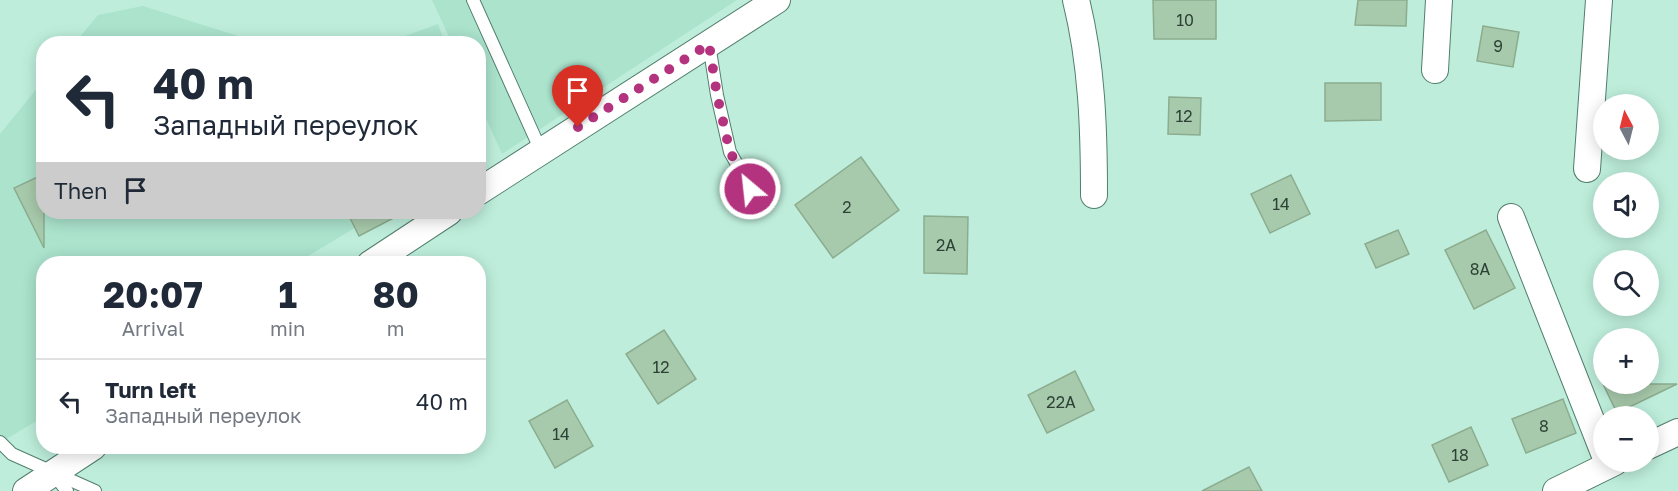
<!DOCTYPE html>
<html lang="en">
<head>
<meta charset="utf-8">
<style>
	body { margin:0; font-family:"Golos Text",sans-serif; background:#f2f2f3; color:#1f2937; height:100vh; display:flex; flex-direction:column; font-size:22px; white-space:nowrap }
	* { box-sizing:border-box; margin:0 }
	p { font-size:20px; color:#747a83 }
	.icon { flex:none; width:33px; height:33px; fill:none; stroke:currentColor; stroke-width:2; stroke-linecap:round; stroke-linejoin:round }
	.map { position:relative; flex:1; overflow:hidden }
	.side { position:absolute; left:36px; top:256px; width:450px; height:198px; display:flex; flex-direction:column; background:#fff; border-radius:24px; box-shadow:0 3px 15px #0003 }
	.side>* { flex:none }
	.guide { position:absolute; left:36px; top:36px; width:450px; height:183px; border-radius:24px; box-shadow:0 3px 15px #0003; background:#fff; color:#1f2937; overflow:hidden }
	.needle { width:39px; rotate:353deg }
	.buttons { position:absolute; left:1593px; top:94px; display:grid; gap:12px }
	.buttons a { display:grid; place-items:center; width:66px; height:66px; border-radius:50%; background:#fff; box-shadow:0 3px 15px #0003; font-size:30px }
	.pin { position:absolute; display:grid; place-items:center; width:51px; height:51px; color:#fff; margin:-62px -26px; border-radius:50% 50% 50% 0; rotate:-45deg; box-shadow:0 0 6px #0007 }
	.pin .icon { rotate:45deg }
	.me { position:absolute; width:66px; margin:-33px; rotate:332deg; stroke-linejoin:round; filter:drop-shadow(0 0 4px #0008) }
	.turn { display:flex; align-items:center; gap:21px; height:126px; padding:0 18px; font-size:27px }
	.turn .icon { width:78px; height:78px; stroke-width:2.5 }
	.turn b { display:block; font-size:42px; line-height:51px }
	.then { display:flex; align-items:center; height:57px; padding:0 18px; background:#0003; gap:12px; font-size:22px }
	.eta { display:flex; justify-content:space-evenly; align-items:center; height:102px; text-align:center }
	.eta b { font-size:36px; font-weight:700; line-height:42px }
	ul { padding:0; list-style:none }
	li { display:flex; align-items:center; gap:18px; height:84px; padding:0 18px; border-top:2px solid #e0e1e3 }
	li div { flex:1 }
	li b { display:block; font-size:22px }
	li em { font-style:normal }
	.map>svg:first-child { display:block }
</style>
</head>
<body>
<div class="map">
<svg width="1678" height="491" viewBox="0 0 1678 491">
	<rect width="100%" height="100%" fill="#beeedb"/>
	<g fill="#abe3cd">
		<path d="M432,0H737L502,154L479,103L478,44L452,43Z"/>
		<path d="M143,6L260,43H264H75L98,15Z"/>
		<path d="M438,24L445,43H386Z"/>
		<path d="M43,81L44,212H381L295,264H44L43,417L0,443V134Z"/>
	</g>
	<g fill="#a8caac" stroke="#8bac8f" stroke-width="1.5">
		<path d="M1153,0H1216V39H1154Z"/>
		<path d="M1358,0H1407L1406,26L1355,25Z"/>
		<path d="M1483,26L1519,32L1513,67L1477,61Z"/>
		<path d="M1325,83H1381V120L1325,121Z"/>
		<path d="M1169,97L1201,98L1200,135L1168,134Z"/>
		<path d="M861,157L899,210L833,258L795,205Z"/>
		<path d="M44,174V248L14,188Z"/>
		<path d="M1291,175L1310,214L1270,233L1251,194Z"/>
		<path d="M347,212H405L359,236Z"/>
		<path d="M924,216L968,217L967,274L924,273Z"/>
		<path d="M1398,230L1409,254L1376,268L1365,244Z"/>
		<path d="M1486,230L1515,288L1474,309L1445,250Z"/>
		<path d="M664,330L696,379L658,404L626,354Z"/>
		<path d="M1075,371L1094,410L1047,433L1028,395Z"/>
		<path d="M1603,384H1677L1617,413Z"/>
		<path d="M1563,399L1576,433L1526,453L1512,419Z"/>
		<path d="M567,400L593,446L555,468L529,421Z"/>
		<path d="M1471,427L1488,465L1449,482L1432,445Z"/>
		<path d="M1249,467L1262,491H1202Z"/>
	</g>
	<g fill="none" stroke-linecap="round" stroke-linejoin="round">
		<defs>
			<g id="service">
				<path d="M473,0L541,151"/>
				<path d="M709,44L717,95L730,152L751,189"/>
				<path d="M0,442L12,454L95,491"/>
				<path d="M54,475L67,491"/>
			</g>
			<g id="minor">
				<path d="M1076,0C1092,64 1094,129 1094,195"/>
				<path d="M1435,70L1439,0"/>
				<path d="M1587,169L1599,0"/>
				<path d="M478,192L777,0"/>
				<path d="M1511,217L1604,453"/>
				<path d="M370,264L449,212"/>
				<path d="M1648,446L1678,432"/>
				<path d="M26,491L93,447"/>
				<path d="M1556,491L1615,462"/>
			</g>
		</defs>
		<use href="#service" stroke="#517e6d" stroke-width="14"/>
		<use href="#minor" stroke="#517e6d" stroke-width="28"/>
		<use href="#service" stroke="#fff" stroke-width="12"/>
		<use href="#minor" stroke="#fff" stroke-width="26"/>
	</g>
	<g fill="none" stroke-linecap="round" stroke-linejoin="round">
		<path stroke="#b3337e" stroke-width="10" stroke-dasharray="0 18" d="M578,127L709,44L717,95L730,152L750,189"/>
	</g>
	<g text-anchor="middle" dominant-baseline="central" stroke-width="4.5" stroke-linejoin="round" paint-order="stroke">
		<g font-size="16" fill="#2d4236">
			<text x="1185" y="20">10</text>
			<text x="1498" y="46">9</text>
			<text x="1184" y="116">12</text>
			<text x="1281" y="204">14</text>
			<text x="847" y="207">2</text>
			<text x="946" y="245">2А</text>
			<text x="1480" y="269">8А</text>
			<text x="661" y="367">12</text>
			<text x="1061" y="402">22А</text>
			<text x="1544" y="426">8</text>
			<text x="561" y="434">14</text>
			<text x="1460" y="455">18</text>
		</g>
	</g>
</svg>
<div class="buttons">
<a><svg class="needle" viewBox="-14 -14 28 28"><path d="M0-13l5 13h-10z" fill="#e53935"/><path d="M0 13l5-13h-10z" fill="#747a83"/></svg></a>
<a><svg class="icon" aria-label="sound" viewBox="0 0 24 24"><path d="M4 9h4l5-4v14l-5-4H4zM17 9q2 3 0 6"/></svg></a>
<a><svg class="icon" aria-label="search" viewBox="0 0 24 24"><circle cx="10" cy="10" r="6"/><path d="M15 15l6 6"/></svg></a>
<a>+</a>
<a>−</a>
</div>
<div class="pin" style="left:578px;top:127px;background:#d93025"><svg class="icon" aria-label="arrive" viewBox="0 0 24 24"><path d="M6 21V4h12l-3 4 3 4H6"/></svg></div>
<svg class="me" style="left:750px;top:189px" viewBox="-20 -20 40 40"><circle r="17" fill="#b3337e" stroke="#fff" stroke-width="3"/><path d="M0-11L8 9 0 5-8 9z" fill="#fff"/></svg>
<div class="guide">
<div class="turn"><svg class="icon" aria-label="left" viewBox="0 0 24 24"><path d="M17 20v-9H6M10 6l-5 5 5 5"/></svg><div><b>40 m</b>Западный переулок</div></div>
<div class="then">Then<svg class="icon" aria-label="arrive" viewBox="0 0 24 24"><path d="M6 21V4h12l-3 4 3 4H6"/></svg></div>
</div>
<section class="side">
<div class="eta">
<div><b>20:07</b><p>Arrival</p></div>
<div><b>1</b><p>min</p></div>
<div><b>80</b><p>m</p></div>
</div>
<ul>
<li><svg class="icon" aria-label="left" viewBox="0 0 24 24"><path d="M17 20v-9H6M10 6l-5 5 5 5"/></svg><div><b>Turn left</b><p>Западный переулок</p></div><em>40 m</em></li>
</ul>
</section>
</div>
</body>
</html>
